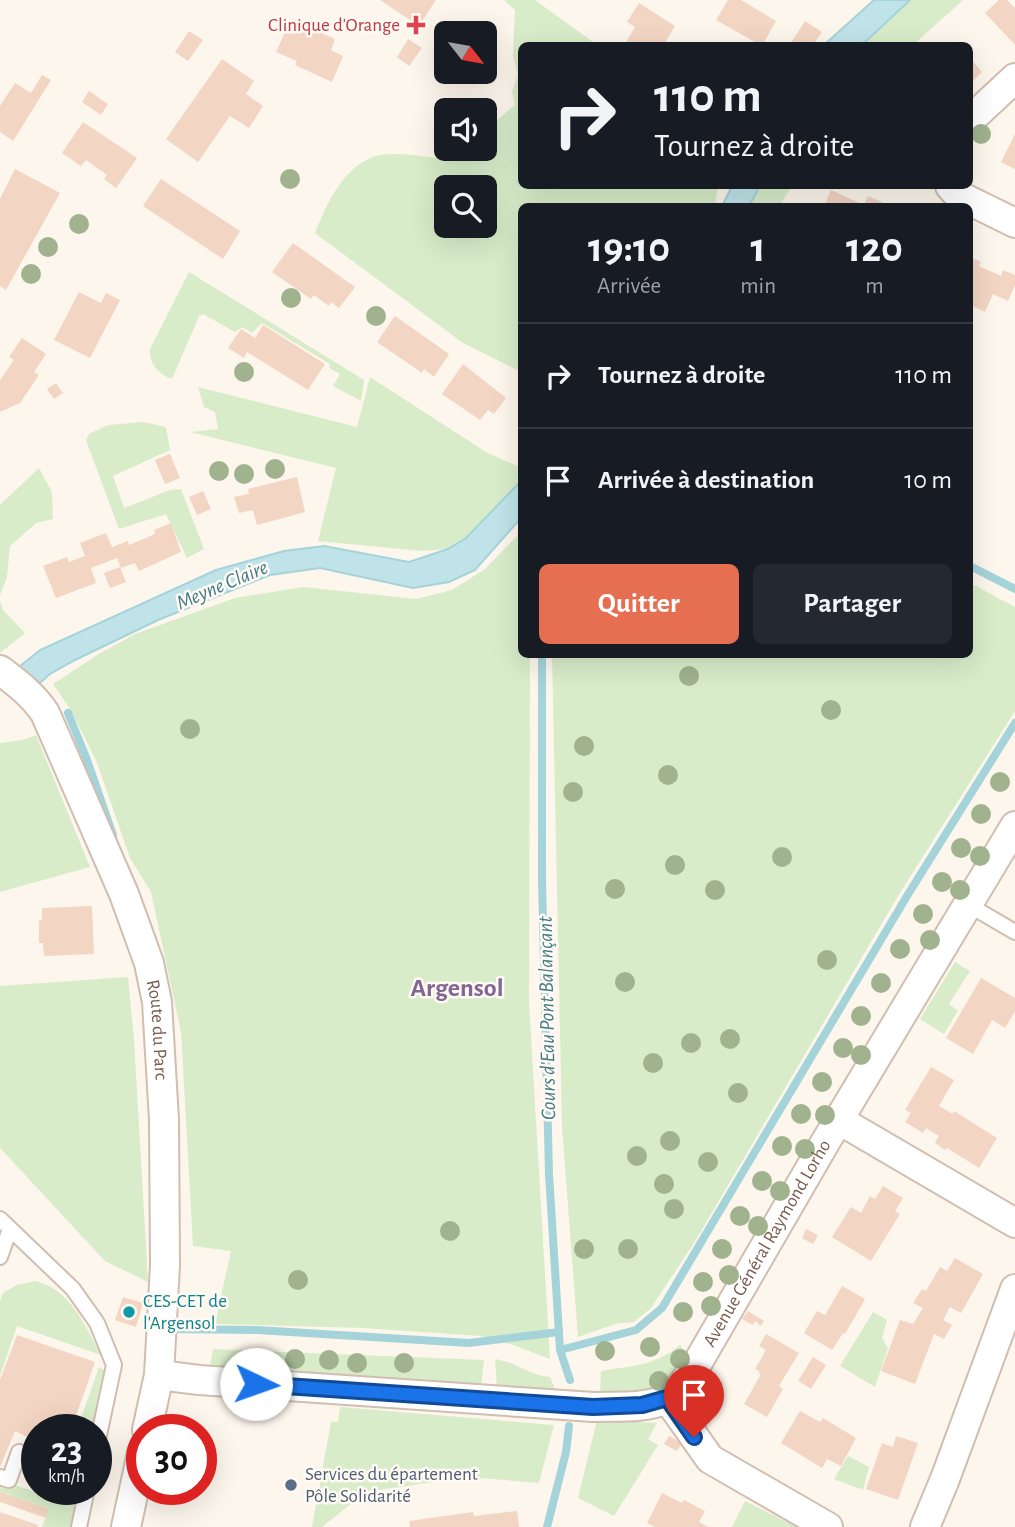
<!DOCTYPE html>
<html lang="fr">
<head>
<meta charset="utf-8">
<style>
	body { margin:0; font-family:"Alegreya Sans",sans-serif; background:#242831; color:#f1f3f6; height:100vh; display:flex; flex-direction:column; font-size:26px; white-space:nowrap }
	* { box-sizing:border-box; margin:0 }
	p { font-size:23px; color:#9ea1a6 }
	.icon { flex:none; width:38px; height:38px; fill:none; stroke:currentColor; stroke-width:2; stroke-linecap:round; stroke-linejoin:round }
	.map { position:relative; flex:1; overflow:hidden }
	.details { position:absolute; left:518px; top:203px; width:455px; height:455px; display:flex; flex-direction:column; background:#171b24; border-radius:10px; box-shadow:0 7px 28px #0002 }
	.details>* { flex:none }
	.banner { position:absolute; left:518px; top:42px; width:455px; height:147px; border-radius:10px; box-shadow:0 7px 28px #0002; background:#171b24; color:#f1f3f6; overflow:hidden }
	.needle { width:46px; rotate:121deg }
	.fabs { position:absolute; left:434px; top:21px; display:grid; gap:14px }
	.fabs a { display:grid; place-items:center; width:63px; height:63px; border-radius:10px; background:#171b24; box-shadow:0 7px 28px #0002; font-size:35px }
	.speed { position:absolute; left:21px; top:1414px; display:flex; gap:14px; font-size:35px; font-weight:700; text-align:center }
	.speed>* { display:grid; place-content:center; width:91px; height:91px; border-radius:50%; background:#171b24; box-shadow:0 7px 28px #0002; line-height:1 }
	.speed small { font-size:18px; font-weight:400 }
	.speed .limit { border:10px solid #d22; background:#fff; color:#111 }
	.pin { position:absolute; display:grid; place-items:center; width:60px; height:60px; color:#fff; margin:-72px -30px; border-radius:50% 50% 50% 0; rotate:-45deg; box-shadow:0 0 7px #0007 }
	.pin .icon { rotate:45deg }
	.me { position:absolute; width:77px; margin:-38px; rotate:93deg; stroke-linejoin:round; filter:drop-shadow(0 0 5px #0008) }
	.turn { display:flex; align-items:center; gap:24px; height:147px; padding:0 21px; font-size:32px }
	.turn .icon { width:91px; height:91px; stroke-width:2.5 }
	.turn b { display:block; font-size:49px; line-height:60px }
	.eta { display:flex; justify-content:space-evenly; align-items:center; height:119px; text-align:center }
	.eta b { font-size:42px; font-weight:700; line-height:49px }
	.primary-button { display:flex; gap:14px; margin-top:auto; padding:14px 21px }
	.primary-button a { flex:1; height:80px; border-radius:10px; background:#e76f51; color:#fff; font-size:28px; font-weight:700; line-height:80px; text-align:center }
	.primary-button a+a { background:#242831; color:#f1f3f6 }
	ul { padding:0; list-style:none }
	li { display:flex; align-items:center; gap:21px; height:105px; padding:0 21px; border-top:2px solid #363941 }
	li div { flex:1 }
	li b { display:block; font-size:26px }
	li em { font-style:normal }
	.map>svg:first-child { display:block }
</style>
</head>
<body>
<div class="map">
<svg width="1015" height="1527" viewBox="0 0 1015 1527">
	<rect width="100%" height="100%" fill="#fdf6ec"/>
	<g fill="#d8ecc9" fill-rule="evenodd">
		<path d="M504,0H535L597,45L522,46V186H718L715,206H522L521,372L463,343L315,233C329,199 349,153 393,154C416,154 440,159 463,161L478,149H485C485,126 499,119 515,105L512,92L518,75L513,56L515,10ZM446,187H485V226H446Z"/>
		<path d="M910,0H963L913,45L862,46Z"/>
		<path d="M760,186H792L779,206H749Z"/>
		<path d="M189,272L364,380L361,401L333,386L340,374L329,368L330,364L262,323L252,333L242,327L235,332L203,314L199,316L172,379C158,374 149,364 150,349Z"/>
		<path d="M370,377L486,452L521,468V481L466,538L448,549L422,551L318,541L336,468L190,432L218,429L215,412L204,407L198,387L357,427Z"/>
		<path d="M143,422L166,427L170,450L113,476L124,508L170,490L181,489L204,549L187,558L166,514L119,529L86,440L89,434L108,425Z"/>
		<path d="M39,468L52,492L53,519L36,523L10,546L7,577L0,595V505Z"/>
		<path d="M521,532L522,654L530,655L529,1002L550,1359L513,1345L480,1336L364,1328L215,1324L231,1251L193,1246L181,1032L151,892L130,858L96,760L70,709L53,684L97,655L135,634L235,598L303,587L416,599L452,590L485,569Z"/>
		<path d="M970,583L1015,607V711L898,896L694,1243L651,1308L634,1322L615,1324L578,1337L562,1127L552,655L970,654Z"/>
		<path d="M0,601L3,610L25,633L0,653Z"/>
		<path d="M36,735L90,867L0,892V743L23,740Z"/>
		<path d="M955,962L970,971L949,1004L958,1011L944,1034L920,1019Z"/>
		<path d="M128,977L134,1039L148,1282L105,1261L0,1148V986Z"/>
		<path d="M35,1281C70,1288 85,1326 101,1355L17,1326L0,1376V1301L3,1293L17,1285Z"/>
		<path d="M873,1312L887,1320L882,1338L888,1348L875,1387L840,1366Z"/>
		<path d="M680,1345L686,1352C663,1394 645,1394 600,1395L601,1371C635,1365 652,1367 680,1345Z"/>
		<path d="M213,1349L484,1360L481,1387L210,1366Z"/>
		<path d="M495,1359C516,1362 530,1376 550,1377L556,1391L497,1388Z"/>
		<path d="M99,1367L105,1371L93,1430H77Z"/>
		<path d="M340,1407L554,1425L539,1483L468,1477L366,1492L322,1527H312L331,1422H338Z"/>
		<path d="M597,1420L657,1423L648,1439L658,1445L614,1516L578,1498Z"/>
		<path d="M848,1456L869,1467L863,1490L834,1479Z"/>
		<path d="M0,1480L51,1497L55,1489H81L73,1527H42L49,1509L0,1492Z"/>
		<path d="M745,1501L795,1526L794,1527H732Z"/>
	</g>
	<g fill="#bfe3e8" stroke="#a5d3da" stroke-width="2">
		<path d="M874,0H910L862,45H824Z"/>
		<path d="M732,186H760L749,206H722Z"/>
		<path d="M521,481V518L475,570L449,582L413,588L320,568L270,575L158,620L75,660L50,674L40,683L19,667L40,650L216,570L284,551L324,546L409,562L448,549L466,538Z"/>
	</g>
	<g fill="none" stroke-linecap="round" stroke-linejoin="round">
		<g stroke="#a5d3da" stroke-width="8">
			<path d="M970,566L1015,589"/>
			<path d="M542,654V879L549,1174L560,1350L570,1380"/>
			<path d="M68,713L87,760L113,835"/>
			<path d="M169,1329L257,1330L469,1343L559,1332"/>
			<path d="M560,1350L636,1330L662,1308L907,896L1015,723"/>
			<path d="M547,1527L566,1452L569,1426"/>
		</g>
	</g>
	<g fill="#f3d5c3">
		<path d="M380,0H436L419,26Z"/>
		<path d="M728,0H741L776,21L762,46L716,20Z"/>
		<path d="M999,0H1007L1015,8V45L985,13Z"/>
		<path d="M639,3L675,26L663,46H624L635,27L627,22Z"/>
		<path d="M291,19L335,39L331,50L343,56L332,82L295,65L297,61L276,52Z"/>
		<path d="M805,21L822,32L812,46H789Z"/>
		<path d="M189,31L203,40L188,61L175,52Z"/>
		<path d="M408,39L422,48L409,66L397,57Z"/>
		<path d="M970,58L982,72L970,84Z"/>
		<path d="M222,59L254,81L246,94L263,106L249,128L230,116L198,162L166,139Z"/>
		<path d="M42,75L51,80L13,141L0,132V106L15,83L31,93Z"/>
		<path d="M89,91L108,104L101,115L82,102Z"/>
		<path d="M83,122L137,158L116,188L104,179L107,175L86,160L81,166L62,153Z"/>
		<path d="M1015,134V169L1001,162Z"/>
		<path d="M15,169L60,193L6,290L0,286V199Z"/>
		<path d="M161,179L240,231L223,259L143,206Z"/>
		<path d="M831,190L864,205L868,196L882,202L880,206H824Z"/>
		<path d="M293,243L355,287L339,308L331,302L329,306L314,295L311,299L272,272Z"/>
		<path d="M970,257L981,262L979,266L1001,276L1003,270L1015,275V285L1008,301L993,294L985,312L970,305Z"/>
		<path d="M79,292L101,303L106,293L120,300L90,358L54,340Z"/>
		<path d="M395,316L449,354L434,377L424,369L422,373L377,342Z"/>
		<path d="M263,325L325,364L308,390L247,352L244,358L228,348L241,329L255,338Z"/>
		<path d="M22,338L46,354L34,372L39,375L20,403L0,412V380L14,360L9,357Z"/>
		<path d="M463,364L506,398L494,414L488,410L480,420L442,394Z"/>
		<path d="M56,383L63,393L54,399L47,389Z"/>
		<path d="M170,454L180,478L165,484L155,460Z"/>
		<path d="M297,477L305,512L257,525L253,510L239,513L234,497L249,494L248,489Z"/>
		<path d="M203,491L211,509L197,515L189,497Z"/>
		<path d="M171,523L181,552L139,571L135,563L121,568L117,558L91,568L96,583L56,598L43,566L67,557L69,562L85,556L80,543L106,533L112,547L128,541L129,545L155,534L154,530Z"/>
		<path d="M120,567L126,582L110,588L104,573Z"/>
		<path d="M92,906L94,954L44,956L43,943H39V921L42,920V908Z"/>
		<path d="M981,978L1015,998V1011L1005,1028L992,1020L973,1054L946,1038Z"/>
		<path d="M931,1067L954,1080L939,1106L953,1114L954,1111L997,1138L979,1168L947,1148L945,1150L935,1143L939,1136L926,1128L923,1133L905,1122L911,1113L905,1110Z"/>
		<path d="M883,1186L903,1198L895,1211L900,1214L871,1261L832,1237L851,1207L861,1213L870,1196L875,1199Z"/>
		<path d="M806,1229L818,1235L813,1244L802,1238Z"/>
		<path d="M955,1258L983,1274L961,1313L950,1307L943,1320L952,1325L944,1339L934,1334L915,1384L881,1371L900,1320L913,1324L923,1308L913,1303L922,1289L926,1291L940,1267L947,1271Z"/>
		<path d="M842,1286L865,1299L845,1334L843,1333L832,1350L804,1333L817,1311L825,1315Z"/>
		<path d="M123,1297L143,1303L136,1327L115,1320Z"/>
		<path d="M748,1311L764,1321L761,1326L755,1321L753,1325L742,1319Z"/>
		<path d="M766,1334L799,1353L779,1386L783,1389L767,1417L744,1404L760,1376L759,1371L755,1369L766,1350L759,1346Z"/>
		<path d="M17,1335L95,1362L71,1430H37V1442L15,1431L0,1467V1380Z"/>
		<path d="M813,1357L826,1365L811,1389L798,1381Z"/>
		<path d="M800,1411L820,1422L823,1418L856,1438L841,1466L827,1459L822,1468L781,1443Z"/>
		<path d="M669,1436L682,1443L677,1451L664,1444Z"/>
		<path d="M896,1436L918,1443L898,1500L866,1489L882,1443L893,1447Z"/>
		<path d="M0,1492L49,1509L46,1518L0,1502Z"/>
		<path d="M662,1493L682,1503L684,1500L705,1511L699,1522L709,1527H655L647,1523Z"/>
		<path d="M517,1511L519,1527H410L409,1521L473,1512L474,1516Z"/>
		<path d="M0,1512L38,1525L37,1527H0Z"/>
	</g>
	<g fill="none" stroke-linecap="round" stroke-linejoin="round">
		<defs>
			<g id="lane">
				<path d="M967,904L1015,932"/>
				<path d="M0,1219L73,1289L97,1323L114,1365L96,1449"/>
				<path d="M0,1257L10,1229"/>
				<path d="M0,1477L9,1480L19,1452L37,1457"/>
				<path d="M79,1527L87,1489"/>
			</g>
			<g id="street">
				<path d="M970,120L1015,78"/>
				<path d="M950,186L958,195L1015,223"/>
				<path id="s1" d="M0,670C17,683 33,695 45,713L124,894L149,963L157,1002L164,1120L165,1265L159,1375L147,1430"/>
				<path d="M839,1120L1015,1223"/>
				<path id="s2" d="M159,1375L199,1380L593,1407C616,1406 645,1409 666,1399C678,1393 686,1379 694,1369L826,1141L1015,826"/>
				<path d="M667,1398L710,1459L828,1527"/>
				<path d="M126,1527L142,1453"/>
				<path d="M925,1527L945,1479L1015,1289"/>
			</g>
		</defs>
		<use href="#lane" stroke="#d1beb0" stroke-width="18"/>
		<use href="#street" stroke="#d1beb0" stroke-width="32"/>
		<use href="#lane" stroke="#fff" stroke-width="14"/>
		<use href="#street" stroke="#fff" stroke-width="28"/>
	</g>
	<g fill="#a0b28e">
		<circle cx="981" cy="134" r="10"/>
		<circle cx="290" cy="179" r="10"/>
		<circle cx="79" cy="224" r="10"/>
		<circle cx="48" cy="247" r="10"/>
		<circle cx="31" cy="274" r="10"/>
		<circle cx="291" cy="298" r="10"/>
		<circle cx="376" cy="316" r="10"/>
		<circle cx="244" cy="372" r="10"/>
		<circle cx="275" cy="469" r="10"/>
		<circle cx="219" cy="471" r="10"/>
		<circle cx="244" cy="474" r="10"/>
		<circle cx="689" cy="676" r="10"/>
		<circle cx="831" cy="710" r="10"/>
		<circle cx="190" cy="729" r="10"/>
		<circle cx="584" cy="746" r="10"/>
		<circle cx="668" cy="775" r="10"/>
		<circle cx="1000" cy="782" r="10"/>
		<circle cx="573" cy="792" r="10"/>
		<circle cx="981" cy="814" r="10"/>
		<circle cx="961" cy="848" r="10"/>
		<circle cx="980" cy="856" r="10"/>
		<circle cx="782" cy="857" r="10"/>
		<circle cx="675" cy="865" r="10"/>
		<circle cx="942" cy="882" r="10"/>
		<circle cx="615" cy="889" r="10"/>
		<circle cx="715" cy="890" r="10"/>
		<circle cx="960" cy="890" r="10"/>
		<circle cx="923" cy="914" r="10"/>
		<circle cx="930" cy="940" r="10"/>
		<circle cx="900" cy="949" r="10"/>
		<circle cx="827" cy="960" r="10"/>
		<circle cx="625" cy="982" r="10"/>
		<circle cx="881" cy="983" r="10"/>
		<circle cx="861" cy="1016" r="10"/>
		<circle cx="730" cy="1039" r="10"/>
		<circle cx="691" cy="1043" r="10"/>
		<circle cx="843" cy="1048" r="10"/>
		<circle cx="861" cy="1055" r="10"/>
		<circle cx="653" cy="1063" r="10"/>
		<circle cx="822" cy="1082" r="10"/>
		<circle cx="738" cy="1093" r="10"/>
		<circle cx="801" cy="1114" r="10"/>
		<circle cx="825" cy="1115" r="10"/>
		<circle cx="670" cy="1141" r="10"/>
		<circle cx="782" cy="1146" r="10"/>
		<circle cx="805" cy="1149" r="10"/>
		<circle cx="637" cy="1156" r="10"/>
		<circle cx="708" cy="1162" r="10"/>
		<circle cx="762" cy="1181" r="10"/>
		<circle cx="664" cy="1184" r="10"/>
		<circle cx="780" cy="1191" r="10"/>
		<circle cx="674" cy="1209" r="10"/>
		<circle cx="740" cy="1216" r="10"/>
		<circle cx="758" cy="1226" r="10"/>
		<circle cx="450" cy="1231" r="10"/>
		<circle cx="584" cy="1249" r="10"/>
		<circle cx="628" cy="1249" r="10"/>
		<circle cx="722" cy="1249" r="10"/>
		<circle cx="729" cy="1275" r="10"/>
		<circle cx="298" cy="1280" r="10"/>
		<circle cx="703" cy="1282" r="10"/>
		<circle cx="711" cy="1306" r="10"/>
		<circle cx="683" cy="1312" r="10"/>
		<circle cx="650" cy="1347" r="10"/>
		<circle cx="605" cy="1351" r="10"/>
		<circle cx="295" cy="1359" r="10"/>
		<circle cx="680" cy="1359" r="10"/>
		<circle cx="329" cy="1360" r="10"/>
		<circle cx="357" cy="1363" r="10"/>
		<circle cx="404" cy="1363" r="10"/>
		<circle cx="659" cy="1381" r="10"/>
	</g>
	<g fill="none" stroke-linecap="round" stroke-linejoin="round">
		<defs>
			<path id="route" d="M256,1384L593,1407L642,1405L667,1398L694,1437"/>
		</defs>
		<use href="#route" stroke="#114b97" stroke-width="18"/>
		<use href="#route" stroke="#1a73e8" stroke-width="12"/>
	</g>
	<path fill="#e0444e" stroke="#fffaf3" stroke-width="2.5" d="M412.5 14.5h7v7h7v7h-7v7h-7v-7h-7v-7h7z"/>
	<circle fill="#0f9aa8" stroke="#fffaf3" stroke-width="2.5" cx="129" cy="1312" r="7"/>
	<circle fill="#5c6f8a" stroke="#fffaf3" stroke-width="2.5" cx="291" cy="1485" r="7"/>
	<g text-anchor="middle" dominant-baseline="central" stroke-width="5" stroke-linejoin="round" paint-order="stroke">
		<g font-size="19" fill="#be3a42" stroke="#fffaf3" text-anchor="end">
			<text x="400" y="25">Clinique d'Orange</text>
		</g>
		<g font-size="19" fill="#7a5c4d" stroke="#fffaf3">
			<text stroke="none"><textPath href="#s1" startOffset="401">Route du Parc</textPath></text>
			<text stroke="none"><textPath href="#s2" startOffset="696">Avenue Général Raymond Lorho</textPath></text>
		</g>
		<g font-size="19" fill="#0d838f" stroke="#fffaf3" text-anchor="start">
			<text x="143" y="1301">CES-CET de<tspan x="143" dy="22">l'Argensol</tspan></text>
		</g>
		<g font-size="19" fill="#4e5e75" stroke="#fffaf3" text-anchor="start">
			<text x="305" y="1474">Services du épartement<tspan x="305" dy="22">Pôle Solidarité</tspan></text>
		</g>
		<g font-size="21" font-style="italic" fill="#437c86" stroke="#fffaf3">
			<text transform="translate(222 585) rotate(-23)">Meyne Claire</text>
			<text transform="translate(547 1018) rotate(-91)">Cours d'Eau Pont Balançant</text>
		</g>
		<g font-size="26" font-weight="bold" fill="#846695" stroke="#fffaf3">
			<text x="457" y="988">Argensol</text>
		</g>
	</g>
</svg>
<div class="fabs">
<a><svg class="needle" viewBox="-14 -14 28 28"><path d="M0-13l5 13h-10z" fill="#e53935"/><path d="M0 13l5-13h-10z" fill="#9ea1a6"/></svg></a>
<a><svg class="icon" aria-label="sound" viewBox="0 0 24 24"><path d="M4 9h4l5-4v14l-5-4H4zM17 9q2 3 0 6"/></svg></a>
<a><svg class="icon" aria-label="search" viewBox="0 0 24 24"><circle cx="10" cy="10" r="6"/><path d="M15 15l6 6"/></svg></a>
</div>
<div class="speed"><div>23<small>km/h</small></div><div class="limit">30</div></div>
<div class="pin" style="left:694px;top:1437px;background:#d93025"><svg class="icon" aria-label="arrive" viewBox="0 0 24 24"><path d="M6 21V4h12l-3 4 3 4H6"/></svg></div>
<svg class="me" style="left:256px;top:1384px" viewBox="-20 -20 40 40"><circle r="19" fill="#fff"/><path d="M0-13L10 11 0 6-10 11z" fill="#1a73e8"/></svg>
<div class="banner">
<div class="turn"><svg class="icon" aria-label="right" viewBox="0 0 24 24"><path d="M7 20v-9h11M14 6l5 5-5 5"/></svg><div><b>110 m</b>Tournez à droite</div></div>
</div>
<section class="details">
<div class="eta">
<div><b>19:10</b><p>Arrivée</p></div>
<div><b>1</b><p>min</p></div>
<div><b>120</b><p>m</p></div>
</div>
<ul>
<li><svg class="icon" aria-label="right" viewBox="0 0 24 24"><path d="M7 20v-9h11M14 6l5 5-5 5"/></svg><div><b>Tournez à droite</b></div><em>110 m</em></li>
<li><svg class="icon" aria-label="arrive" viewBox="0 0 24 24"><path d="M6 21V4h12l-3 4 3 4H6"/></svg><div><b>Arrivée à destination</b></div><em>10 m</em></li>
</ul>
<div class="primary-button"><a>Quitter</a><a>Partager</a></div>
</section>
</div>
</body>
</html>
